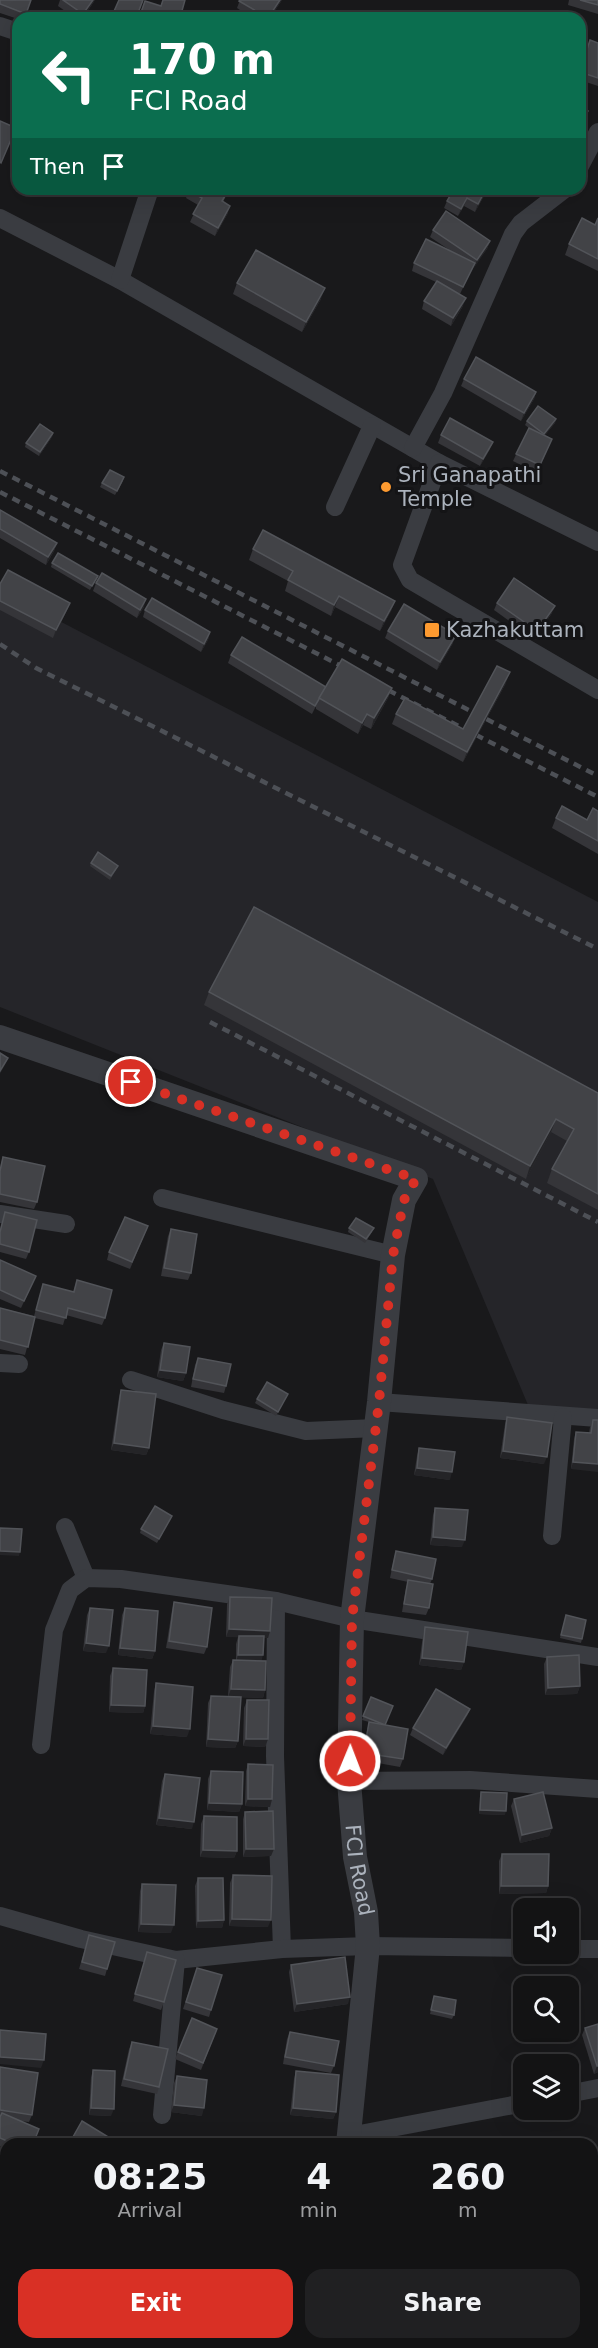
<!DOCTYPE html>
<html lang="en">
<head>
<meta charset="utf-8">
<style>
	body { margin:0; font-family:"DejaVu Sans",sans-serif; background:#202022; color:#f1f3f6; height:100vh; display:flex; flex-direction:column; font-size:22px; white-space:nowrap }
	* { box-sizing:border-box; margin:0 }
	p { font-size:20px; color:#9d9ea0 }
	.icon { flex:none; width:33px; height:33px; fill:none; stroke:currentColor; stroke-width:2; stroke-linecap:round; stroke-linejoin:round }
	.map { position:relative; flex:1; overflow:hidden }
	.details { position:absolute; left:0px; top:2138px; width:598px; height:212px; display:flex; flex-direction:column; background:#131314; border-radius:18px 18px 0 0; box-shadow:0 6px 24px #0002,0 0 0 2px #323234 }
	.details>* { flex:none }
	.banner { position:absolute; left:12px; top:12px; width:574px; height:183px; border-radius:18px; box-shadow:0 6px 24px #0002,0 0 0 2px #323234; background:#0b6e4f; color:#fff; overflow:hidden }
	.buttons { position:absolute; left:513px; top:1898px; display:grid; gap:12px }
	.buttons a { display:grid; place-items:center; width:66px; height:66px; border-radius:12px; background:#131314; box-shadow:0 6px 24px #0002,0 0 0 2px #323234; font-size:30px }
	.pin { position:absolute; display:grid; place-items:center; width:51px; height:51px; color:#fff; margin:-26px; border:3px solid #fff; border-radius:50%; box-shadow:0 2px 6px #0007 }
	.me { position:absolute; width:66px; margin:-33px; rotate:1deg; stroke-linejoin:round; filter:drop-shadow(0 0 4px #0008) }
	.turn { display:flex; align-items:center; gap:21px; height:126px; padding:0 18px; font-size:27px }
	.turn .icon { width:78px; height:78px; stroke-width:2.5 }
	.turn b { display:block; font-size:42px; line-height:51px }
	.then { display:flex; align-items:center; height:57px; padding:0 18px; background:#0003; gap:12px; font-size:22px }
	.eta { display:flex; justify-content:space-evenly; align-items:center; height:102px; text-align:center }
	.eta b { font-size:36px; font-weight:800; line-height:42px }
	.button { display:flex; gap:12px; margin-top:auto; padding:12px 18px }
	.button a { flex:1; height:69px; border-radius:18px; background:#d93025; color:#fff; font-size:24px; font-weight:800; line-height:69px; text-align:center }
	.button a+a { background:#202022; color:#f1f3f6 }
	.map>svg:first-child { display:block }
</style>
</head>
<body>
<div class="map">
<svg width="598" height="2348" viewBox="0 0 598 2348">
	<rect width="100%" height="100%" fill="#19191b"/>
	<path fill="#252529" d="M0,590L598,902V1411L528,1405L433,1179L0,1007Z"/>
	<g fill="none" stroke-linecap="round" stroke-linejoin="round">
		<g stroke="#3a3c41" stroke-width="18">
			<path d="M0,26L18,32"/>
			<path d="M580,166L598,132"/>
			<path d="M0,218L120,280L439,463L598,542"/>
			<path d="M120,280L150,189"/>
			<path d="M413,448L443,393L513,234L521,223L565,189"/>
			<path d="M439,463L402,565L410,580L598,690"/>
			<path d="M335,507L372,426"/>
			<path d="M162,1198L393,1255"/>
			<path d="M0,1214L66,1224"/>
			<path d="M0,1363L19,1364"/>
			<path d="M131,1380L223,1410L306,1431L376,1428"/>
			<path d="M379,1402L598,1418"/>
			<path d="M65,1527L86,1578"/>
			<path d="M552,1536L563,1417"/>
			<path d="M276,1601L275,1756L282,1949"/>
			<path d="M41,1745L54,1630L70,1590L86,1578L121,1579L276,1601L352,1619L598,1657"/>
			<path d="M349,1781L470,1780L598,1789"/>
			<path d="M0,1916L81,1939L176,1960L282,1949L368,1946L524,1948"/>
			<path d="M568,1949H598"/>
			<path d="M568,2094L598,2088"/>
			<path d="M162,2115L176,1960"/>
			<path d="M349,2136L524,2103"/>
			<path d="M0,2191L6,2193"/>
		</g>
		<g stroke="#3a3c41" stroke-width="24">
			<path id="s1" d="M0,1037L416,1179L404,1200L393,1255L379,1402L352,1619L349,1781L355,1857L366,1912L368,1946L348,2144"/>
			<path d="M333,2348V2343"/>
		</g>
		<g stroke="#4d5056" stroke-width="4.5" stroke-dasharray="8 6" stroke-linecap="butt">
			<path d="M0,471L598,776"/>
			<path d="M0,492L355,673"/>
			<path d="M0,644L36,668L598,949"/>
			<path d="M376,684L598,797"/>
			<path d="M210,1022L598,1222"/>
		</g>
	</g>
	<g fill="#353539">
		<path d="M0,0H31L24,18H18V19L0,13Z"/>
		<path d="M60,0H95L83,18H75L58,6Z"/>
		<path d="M240,0H282L270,18H252L237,8Z"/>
		<path d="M569,0H598V14L568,5Z"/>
		<path d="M598,43V86L580,80V69Z"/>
		<path d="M486,189L484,196L475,212L464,206L458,216L444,208L447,201Z"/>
		<path d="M189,191L226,196L223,202L228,213L215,236L190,222L198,205L186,198Z"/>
		<path d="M598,218V271L565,255L569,244L595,225Z"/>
		<path d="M433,230L490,241L487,249L473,267L460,294L455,292L463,306L451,326L422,309L424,301L436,282L412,271L414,263L448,249L430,237Z"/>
		<path d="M237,283L321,299L302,332L233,294Z"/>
		<path d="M464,379L536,392L534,399L521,421L461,386Z"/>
		<path d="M556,419L555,423L545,435L552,439L537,473L513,461L529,428L525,425L527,421Z"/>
		<path d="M53,433L52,437L39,456L25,447L26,443Z"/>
		<path d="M441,435L490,449L480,466L438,443Z"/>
		<path d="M123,481L115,495L100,487L102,483Z"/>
		<path d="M0,510L57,543L54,551L46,565L0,538Z"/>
		<path d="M253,549L395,601L391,611L380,631L335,607L331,616L285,591L288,581L249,560Z"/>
		<path d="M52,563L98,576L90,590L51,567Z"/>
		<path d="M96,583L144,607L137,618L93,591Z"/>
		<path d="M0,584L70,603L67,610L53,638L0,610Z"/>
		<path d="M497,603L552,613L534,639L494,610Z"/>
		<path d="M145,610L210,632L208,640L201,652L143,617Z"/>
		<path d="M388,631L453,643L437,670L385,638Z"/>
		<path d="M231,655L326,687L392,688L388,698L371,729L363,725L358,734L316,709V706L312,714L228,663Z"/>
		<path d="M506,683L463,762L392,724L396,714L463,729Z"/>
		<path d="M598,811V854L552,828L556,818L587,820Z"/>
		<path d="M91,863L116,870L110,880L90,866Z"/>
		<path d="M209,992L598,1093V1210L547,1183L552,1169L567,1141L551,1132L526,1179L204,1005Z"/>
		<path d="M3,1157L37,1202L34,1209L0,1202V1167Z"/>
		<path d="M5,1212L29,1252L26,1259L0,1252V1229Z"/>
		<path d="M148,1226L130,1269L107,1260L109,1252Z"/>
		<path d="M349,1228L372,1232L365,1243L348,1232Z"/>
		<path d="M171,1229L191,1273L188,1280L161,1276L168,1236Z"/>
		<path d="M0,1260L36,1276L21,1308L0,1299Z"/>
		<path d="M77,1280L105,1318L102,1325L66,1315L63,1325L35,1318L25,1355L0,1349V1308L34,1316L43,1284L73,1292Z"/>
		<path d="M164,1343L186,1373L183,1381L157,1377L161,1350Z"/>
		<path d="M198,1358L226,1386L224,1393L191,1387L195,1365Z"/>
		<path d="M121,1390L149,1448L146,1455L111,1450L119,1397Z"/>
		<path d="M288,1394L276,1416L255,1403L257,1399Z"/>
		<path d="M507,1417L544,1464L500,1458L505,1424Z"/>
		<path d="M593,1420H598L571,1469L574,1439L576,1432L589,1433L590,1427Z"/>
		<path d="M419,1448L450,1480L414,1475L417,1456Z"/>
		<path d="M435,1508L462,1547L430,1545L433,1515Z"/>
		<path d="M172,1516L157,1543L140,1533L141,1529Z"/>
		<path d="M396,1551L432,1579L430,1584L429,1608L426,1615L402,1612L406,1588L408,1582L390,1578L394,1558Z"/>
		<path d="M230,1597L270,1631L268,1638H264L261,1661L265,1690L263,1698L239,1697L238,1741L235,1748L206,1747L208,1703L211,1696H228L230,1667L233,1660H236V1644L238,1637H226L227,1604Z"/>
		<path d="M174,1602L207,1647L204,1654L166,1648L172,1610Z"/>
		<path d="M90,1608L106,1653L83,1651L87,1615Z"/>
		<path d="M125,1608L155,1651L152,1659L118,1655L122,1615Z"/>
		<path d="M565,1619L582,1639L581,1643L560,1638Z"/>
		<path d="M425,1627L464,1662L461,1670L419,1665L423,1635Z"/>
		<path d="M547,1657L580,1686L577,1694L545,1695L544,1664Z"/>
		<path d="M113,1668L145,1706L143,1713L109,1712L110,1676Z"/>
		<path d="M156,1683L187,1737L150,1734L154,1691Z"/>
		<path d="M371,1697L403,1759L400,1767L361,1760L367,1730L369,1722L362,1720Z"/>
		<path d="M247,1700L268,1739L265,1747L243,1746L244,1708Z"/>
		<path d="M470,1709L467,1716L443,1755L410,1735L413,1728Z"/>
		<path d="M248,1764L272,1799L270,1807L245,1806L246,1771Z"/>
		<path d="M211,1771L242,1804L239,1812L207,1810L208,1779Z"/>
		<path d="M165,1774L192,1829L156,1825L162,1781Z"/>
		<path d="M481,1792L505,1815L479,1814L480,1796Z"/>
		<path d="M514,1799L552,1828L549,1836L520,1843L511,1806Z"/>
		<path d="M245,1812L271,1856L243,1857V1819Z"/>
		<path d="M204,1816L237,1851L234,1858L200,1857L201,1824Z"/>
		<path d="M502,1854L548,1886L546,1893L499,1894V1861Z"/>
		<path d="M233,1875L268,1927L229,1926L230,1883Z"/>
		<path d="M198,1878L224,1920L222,1928H196L195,1886Z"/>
		<path d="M142,1884L171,1933L138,1932L140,1891Z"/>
		<path d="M89,1935L107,1969L105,1976L79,1969Z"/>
		<path d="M147,1952L164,2002L161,2010L133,2001Z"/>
		<path d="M291,1965L348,2004L294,2012L289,1972Z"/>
		<path d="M197,1968L211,2010L209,2017L183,2009Z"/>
		<path d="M434,1996L454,2015L452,2019L430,2014Z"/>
		<path d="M192,2018L217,2029L201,2070L175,2059Z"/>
		<path d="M598,2024V2072L594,2074L582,2035L585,2028Z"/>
		<path d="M290,2032L334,2066L331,2073L283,2064L287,2039Z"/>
		<path d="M132,2042L159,2087L157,2094L121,2086L129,2049Z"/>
		<path d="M0,2067L32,2115L29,2122L20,2121L39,2129L33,2144H6V2149L0,2146Z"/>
		<path d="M93,2070L111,2116L89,2115L91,2077Z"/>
		<path d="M296,2071L336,2112L333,2119L290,2115L294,2079Z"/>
		<path d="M177,2076L202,2116L171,2112L174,2083Z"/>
		<path d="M0,2242L6,2283L0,2284Z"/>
	</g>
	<g fill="#242427">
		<path d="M93,0H95L83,18H82L83,14Z"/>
		<path d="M280,0H282L270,18H268Z"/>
		<path d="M486,189L484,196L475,212L478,204Z"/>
		<path d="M467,198L464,206L458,216L461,209Z"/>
		<path d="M230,206L228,213L215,236L218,228Z"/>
		<path d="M490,241L487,249L474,268L477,260Z"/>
		<path d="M325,288L321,299L302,332L306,322Z"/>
		<path d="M466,298L463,306L451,326L453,318Z"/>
		<path d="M536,392L534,399L521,421L524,413Z"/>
		<path d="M556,419L555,423L543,438L544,434Z"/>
		<path d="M53,433L52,437L39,456L40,452Z"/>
		<path d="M493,442L490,449L480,466L483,459Z"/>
		<path d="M57,543L54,551L46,565L48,557Z"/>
		<path d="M339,596L335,607L331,616L334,605Z"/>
		<path d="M146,599L144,607L137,618L140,610Z"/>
		<path d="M395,601L391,611L380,631L384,621Z"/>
		<path d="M70,603L67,610L53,638L56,630Z"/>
		<path d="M555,606L552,613L534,639L537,631Z"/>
		<path d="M210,632L208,640L201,652L204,644Z"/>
		<path d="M456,635L453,643L437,670L440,662Z"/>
		<path d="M510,672L506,683L463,762L467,752Z"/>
		<path d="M392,688L388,698L371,729L374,718Z"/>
		<path d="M367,714L363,725L358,734L362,723Z"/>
		<path d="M8,1058L5,1065L0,1074V1071Z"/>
		<path d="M556,1119L551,1132L526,1179L530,1166Z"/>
		<path d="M160,1370L186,1373L183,1381L157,1377Z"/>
		<path d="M114,1443L149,1448L146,1455L111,1450Z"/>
		<path d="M503,1451L547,1457L544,1464L500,1458Z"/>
		<path d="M573,1462L598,1464V1472L571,1469Z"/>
		<path d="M417,1468L452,1472L450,1480L414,1475Z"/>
		<path d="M433,1537L465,1540L462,1547L430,1545Z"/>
		<path d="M0,1551L20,1552L19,1556L0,1555Z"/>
		<path d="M229,1629L270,1631L268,1638L226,1637Z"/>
		<path d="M86,1643L109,1646L106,1653L83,1651Z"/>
		<path d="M120,1648L155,1651L152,1659L118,1655Z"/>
		<path d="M238,1655H263L261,1663L236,1662Z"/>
		<path d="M422,1658L464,1662L461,1670L419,1665Z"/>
		<path d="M580,1686L577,1694L545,1695L548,1688Z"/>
		<path d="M231,1689L265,1690L263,1698L228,1697Z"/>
		<path d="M111,1705L145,1706L143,1713L109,1712Z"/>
		<path d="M470,1709L467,1716L443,1755L446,1748Z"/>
		<path d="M153,1726L190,1729L187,1737L150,1734Z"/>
		<path d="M208,1739L238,1741L235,1748L206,1747Z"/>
		<path d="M246,1739H268L265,1747L243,1746Z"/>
		<path d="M248,1799H272L270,1807L245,1806Z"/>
		<path d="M209,1803L242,1804L239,1812L207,1810Z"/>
		<path d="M480,1810L506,1811L505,1815L479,1814Z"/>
		<path d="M159,1818L194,1822L192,1829L156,1825Z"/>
		<path d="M552,1828L549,1836L520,1843L522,1835Z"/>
		<path d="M246,1849H274L271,1856L243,1857Z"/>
		<path d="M203,1850L237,1851L234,1858L200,1857Z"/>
		<path d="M501,1886H548L546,1893L499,1894Z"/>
		<path d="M232,1919L271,1920L268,1927L229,1926Z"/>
		<path d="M224,1920L222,1928H196L198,1921Z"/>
		<path d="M141,1924L174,1925L171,1933L138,1932Z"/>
		<path d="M350,1997L348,2004L294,2012L297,2004Z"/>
		<path d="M0,2057L44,2060L41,2068L0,2064Z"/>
		<path d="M597,2066H598V2072L594,2074Z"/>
		<path d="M174,2105L204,2108L202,2116L171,2112Z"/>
		<path d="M91,2108L114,2109L111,2116L89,2115Z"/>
		<path d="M293,2108L336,2112L333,2119L290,2115Z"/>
		<path d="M2,2276H6V2283L0,2284Z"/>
	</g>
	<g fill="#424347" stroke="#525459" stroke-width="1.5">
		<path d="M0,0H31L26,14L0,4Z"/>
		<path d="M63,0H93L83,14Z"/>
		<path d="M119,0H143L136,18H111Z"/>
		<path d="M163,0H185L180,18H139L145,1L161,6Z"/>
		<path d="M240,0H280L268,18L239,1Z"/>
		<path d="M580,0H598V5Z"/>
		<path d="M590,40L598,43V78L580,72Z"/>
		<path d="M580,106L588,111L580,124Z"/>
		<path d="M0,121L16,128L1,163L0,162Z"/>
		<path d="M190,189H229L222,201L230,206L218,228L193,214L202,198L189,191Z"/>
		<path d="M454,189H486L478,204L467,198L461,209L447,201Z"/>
		<path d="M446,211L490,241L477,260L433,230Z"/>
		<path d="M582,218L595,225L598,218V259L569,244Z"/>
		<path d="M426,239L475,263L463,287L414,263Z"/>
		<path d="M256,250L325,288L306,322L237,283Z"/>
		<path d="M437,281L466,298L453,318L424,301Z"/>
		<path d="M476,357L536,392L524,413L464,379Z"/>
		<path d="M538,406L556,419L544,434L527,421Z"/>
		<path d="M450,418L493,442L483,459L441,435Z"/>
		<path d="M40,424L53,433L40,452L26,443Z"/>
		<path d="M529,428L552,439L540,465L516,454Z"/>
		<path d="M110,470L124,477L117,491L102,483Z"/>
		<path d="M0,510L57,543L48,557L0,529Z"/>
		<path d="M263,530L395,601L384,621L339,596L334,605L288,580L293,571L253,549Z"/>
		<path d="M58,553L98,576L92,586L52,563Z"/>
		<path d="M8,570L70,603L56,630L0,601V584Z"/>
		<path d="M102,573L146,599L140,610L96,583Z"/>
		<path d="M514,578L555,606L537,631L497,603Z"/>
		<path d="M152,598L210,632L204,644L145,610Z"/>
		<path d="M404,604L456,635L440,662L388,631Z"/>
		<path d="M242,637L326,687L315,706L231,655Z"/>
		<path d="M342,659L392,688L374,718L367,714L362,723L319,698Z"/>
		<path d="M497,666L510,672L467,752L396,714L405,698L463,729Z"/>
		<path d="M562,806L587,820L593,808L598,811V841L556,818Z"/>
		<path d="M98,852L118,866L111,876L91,863Z"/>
		<path d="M254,907L598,1093V1194L552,1169L574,1129L556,1119L530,1166L209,992Z"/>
		<path d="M0,1053L8,1058L0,1071Z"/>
		<path d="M3,1157L45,1166L37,1202L0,1194V1171Z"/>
		<path d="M5,1212L37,1220L29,1252L0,1244V1232Z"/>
		<path d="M125,1217L148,1226L132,1262L109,1252Z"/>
		<path d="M356,1218L374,1228L366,1239L349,1228Z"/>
		<path d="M171,1229L197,1234L191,1273L164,1268Z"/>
		<path d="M0,1260L36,1276L24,1301L0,1290Z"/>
		<path d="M77,1280L112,1290L105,1318L68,1308L66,1318L36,1310L43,1284L74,1292Z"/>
		<path d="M0,1308L35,1317L28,1347L0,1340Z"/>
		<path d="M164,1343L190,1347L186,1373L160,1370Z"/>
		<path d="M198,1358L231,1364L226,1386L193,1379Z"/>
		<path d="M267,1382L288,1394L278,1412L257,1399Z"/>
		<path d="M121,1390L156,1394L149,1448L114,1443Z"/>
		<path d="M507,1417L552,1423L547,1457L503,1451Z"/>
		<path d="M593,1420H598V1464L573,1462L576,1432L591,1433Z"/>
		<path d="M419,1448L455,1452L452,1472L417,1468Z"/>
		<path d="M155,1506L172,1516L159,1539L141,1529Z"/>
		<path d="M435,1508L468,1510L465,1540L433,1537Z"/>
		<path d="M0,1528L22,1529L20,1552L0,1551Z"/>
		<path d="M396,1551L436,1559L432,1579L392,1570Z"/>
		<path d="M408,1580L433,1584L429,1608L404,1604Z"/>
		<path d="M230,1597L272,1598L270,1631L229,1629Z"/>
		<path d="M174,1602L212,1608L207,1647L169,1641Z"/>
		<path d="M90,1608L113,1610L109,1646L86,1643Z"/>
		<path d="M125,1608L158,1611L155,1651L120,1648Z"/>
		<path d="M566,1615L586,1620L582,1639L561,1635Z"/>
		<path d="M425,1627L468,1632L464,1662L422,1658Z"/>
		<path d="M239,1636H264L263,1655H238Z"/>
		<path d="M579,1655L580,1686L548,1688L547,1657Z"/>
		<path d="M233,1660L266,1661L265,1690L231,1689Z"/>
		<path d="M113,1668L147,1670L145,1706L111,1705Z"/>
		<path d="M156,1683L193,1687L190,1729L153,1726Z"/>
		<path d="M436,1689L470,1709L446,1748L413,1728Z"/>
		<path d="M211,1696L241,1697L238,1741L208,1739Z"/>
		<path d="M371,1697L393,1706L385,1725L363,1716Z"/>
		<path d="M247,1700H269L268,1739H246Z"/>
		<path d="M369,1722L408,1729L403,1759L364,1753Z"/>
		<path d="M248,1764L273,1765L272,1799H248Z"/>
		<path d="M211,1771L243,1772L242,1804L209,1803Z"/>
		<path d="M165,1774L200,1778L194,1822L159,1818Z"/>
		<path d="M481,1792L507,1793L506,1811L480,1810Z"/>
		<path d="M543,1792L552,1828L522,1835L514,1799Z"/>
		<path d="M273,1811L274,1849H246L245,1812Z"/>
		<path d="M204,1816L237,1817V1851L203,1850Z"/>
		<path d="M502,1854H549L548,1886H501Z"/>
		<path d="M233,1875L272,1876L271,1920L232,1919Z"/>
		<path d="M198,1878H223L224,1920L198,1921Z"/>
		<path d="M142,1884L176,1885L174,1925L141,1924Z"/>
		<path d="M89,1935L115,1942L107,1969L82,1962Z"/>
		<path d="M147,1952L176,1960L164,2002L135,1994Z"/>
		<path d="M345,1957L350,1997L297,2004L291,1965Z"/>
		<path d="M197,1968L222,1975L211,2010L186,2002Z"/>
		<path d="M434,1996L456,2000L454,2015L431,2010Z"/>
		<path d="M192,2018L217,2029L203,2063L178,2052Z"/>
		<path d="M598,2024V2066H597L585,2028Z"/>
		<path d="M0,2030L46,2034L44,2060L0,2057Z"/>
		<path d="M290,2032L339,2041L334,2066L285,2057Z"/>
		<path d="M132,2042L168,2049L159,2087L124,2079Z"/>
		<path d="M0,2067L38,2073L32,2115L0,2110Z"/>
		<path d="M93,2070L115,2071L114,2109L91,2108Z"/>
		<path d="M296,2071L339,2075L336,2112L293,2108Z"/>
		<path d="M177,2076L207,2080L204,2108L174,2105Z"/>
		<path d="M2,2113L39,2129L33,2144H14L0,2138V2117Z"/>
		<path d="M82,2121L110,2138L107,2144H69Z"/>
		<path d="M0,2242H6V2276H2Z"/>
		<path d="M214,2343H234L245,2348H212Z"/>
	</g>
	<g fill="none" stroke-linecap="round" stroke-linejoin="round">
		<path stroke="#d93025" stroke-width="10" stroke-dasharray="0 18" d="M131,1082L416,1179L404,1200L393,1255L379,1402L352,1619L350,1761"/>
	</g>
	<g fill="#fd9a30" stroke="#141416" stroke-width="2">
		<circle cx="386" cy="487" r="6"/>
		<rect x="424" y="622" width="16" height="16" rx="3"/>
	</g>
	<g text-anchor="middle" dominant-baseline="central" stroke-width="6" stroke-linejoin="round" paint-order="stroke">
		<g font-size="21" fill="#abb2bc" stroke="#141416" text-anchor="start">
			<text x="398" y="475">Sri Ganapathi<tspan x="398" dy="24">Temple</tspan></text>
			<text x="446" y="630">Kazhakuttam</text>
		</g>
		<g font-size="21" fill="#abb2bc" stroke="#141416">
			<text stroke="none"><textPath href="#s1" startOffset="1138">FCI Road</textPath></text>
		</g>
	</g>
</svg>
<div class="buttons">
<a><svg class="icon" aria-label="sound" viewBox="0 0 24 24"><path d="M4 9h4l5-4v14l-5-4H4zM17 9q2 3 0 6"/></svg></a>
<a><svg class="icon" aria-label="search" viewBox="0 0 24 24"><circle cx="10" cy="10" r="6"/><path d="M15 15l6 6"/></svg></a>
<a><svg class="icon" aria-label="layers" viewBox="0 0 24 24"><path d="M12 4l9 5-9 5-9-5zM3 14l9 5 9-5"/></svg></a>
</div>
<div class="pin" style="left:131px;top:1082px;background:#d93025"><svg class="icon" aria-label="arrive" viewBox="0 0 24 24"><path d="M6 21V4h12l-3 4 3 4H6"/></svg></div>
<svg class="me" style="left:350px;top:1761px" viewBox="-20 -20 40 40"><circle r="17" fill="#d93025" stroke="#fff" stroke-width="3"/><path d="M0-11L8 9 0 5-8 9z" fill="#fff"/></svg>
<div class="banner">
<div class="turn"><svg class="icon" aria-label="left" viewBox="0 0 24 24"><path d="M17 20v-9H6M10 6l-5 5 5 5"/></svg><div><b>170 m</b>FCI Road</div></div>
<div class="then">Then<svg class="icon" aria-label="arrive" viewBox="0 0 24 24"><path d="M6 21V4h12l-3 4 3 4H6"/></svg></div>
</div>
<section class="details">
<div class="eta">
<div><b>08:25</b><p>Arrival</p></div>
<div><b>4</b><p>min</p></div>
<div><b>260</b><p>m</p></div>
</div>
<div class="button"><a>Exit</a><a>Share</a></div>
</section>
</div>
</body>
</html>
